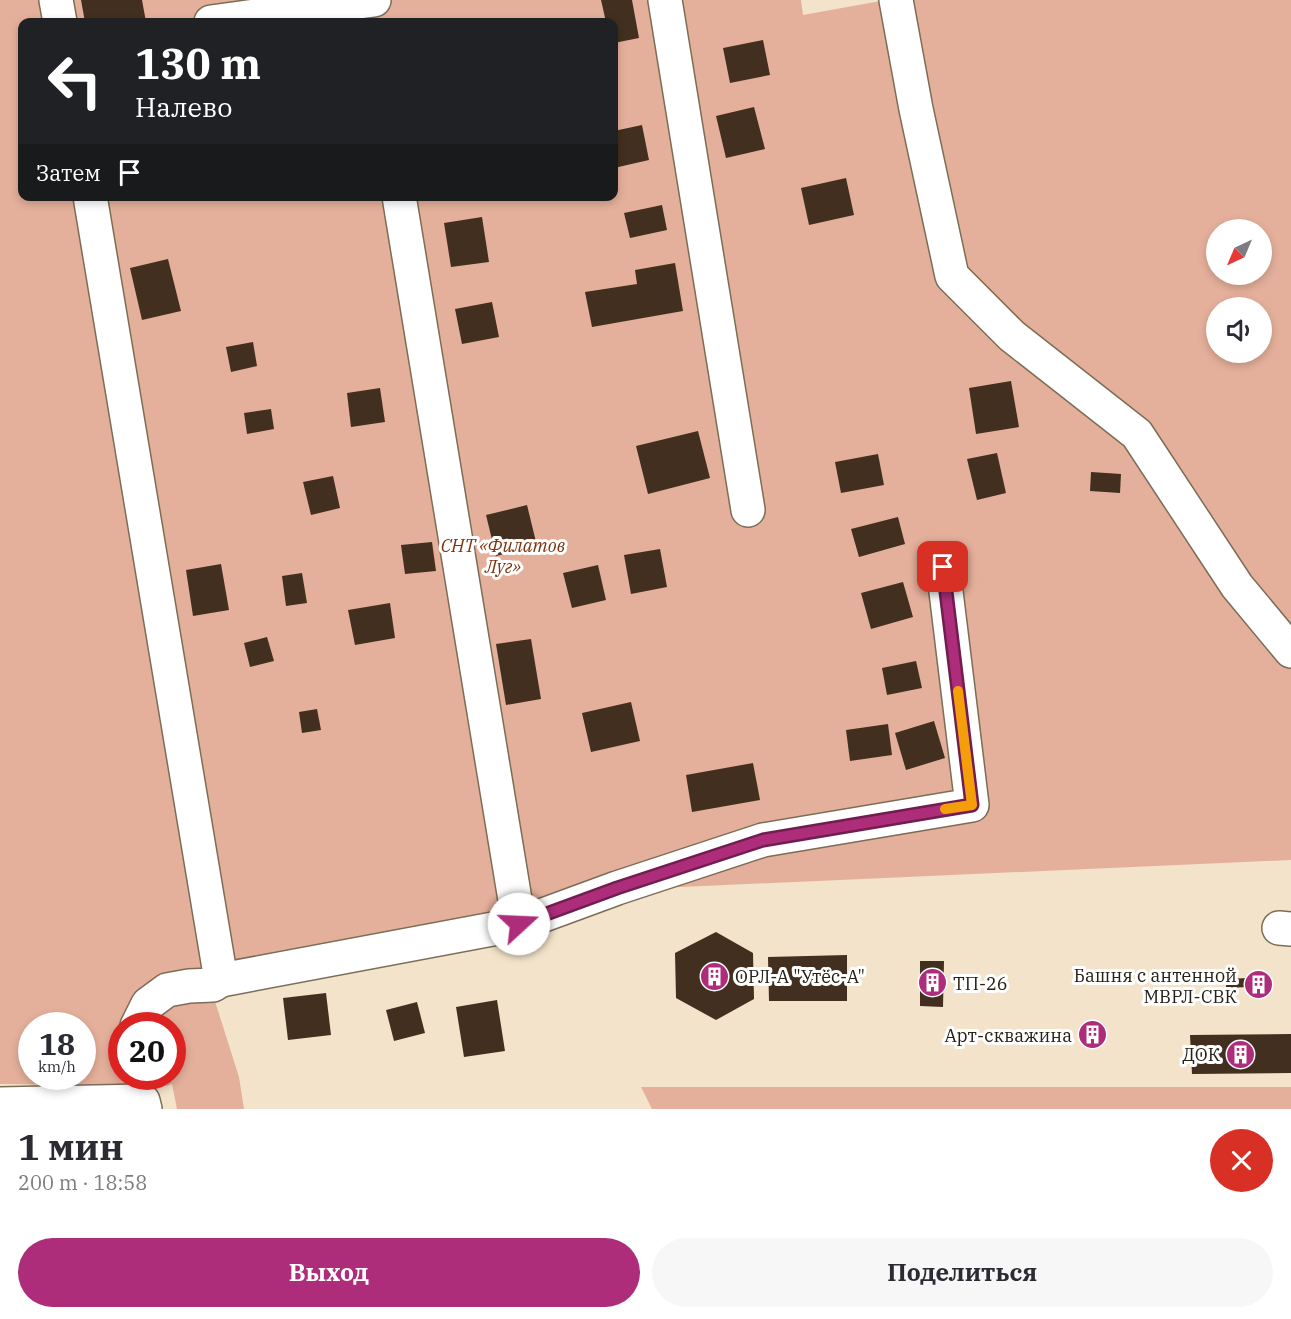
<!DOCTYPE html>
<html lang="ru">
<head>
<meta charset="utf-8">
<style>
	body { margin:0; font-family:"IBM Plex Serif",serif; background:#f7f7f7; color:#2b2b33; height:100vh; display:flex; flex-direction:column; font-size:22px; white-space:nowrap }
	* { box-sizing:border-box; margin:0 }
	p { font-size:20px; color:#7c7c81 }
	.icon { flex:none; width:33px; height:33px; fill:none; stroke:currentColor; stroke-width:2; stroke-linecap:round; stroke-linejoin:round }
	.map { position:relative; height:1109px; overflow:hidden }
	.side { display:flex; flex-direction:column; background:#fff; flex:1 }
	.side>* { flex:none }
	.top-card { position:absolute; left:18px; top:18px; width:600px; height:183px; border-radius:12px; box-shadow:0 3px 9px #0003; background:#202124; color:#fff; overflow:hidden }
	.needle { width:39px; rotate:224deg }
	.buttons { position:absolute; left:1206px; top:219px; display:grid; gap:12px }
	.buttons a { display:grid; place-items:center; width:66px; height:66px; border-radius:50%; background:#fff; box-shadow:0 3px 9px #0003; font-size:30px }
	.speed { position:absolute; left:18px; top:1012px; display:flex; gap:12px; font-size:30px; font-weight:700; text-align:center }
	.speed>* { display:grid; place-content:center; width:78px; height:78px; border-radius:50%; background:#fff; box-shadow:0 3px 9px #0003; line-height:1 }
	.speed small { font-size:15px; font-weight:400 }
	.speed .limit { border:9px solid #d22; background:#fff; color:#111 }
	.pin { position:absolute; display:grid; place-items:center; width:51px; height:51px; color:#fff; margin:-26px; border-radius:12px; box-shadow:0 3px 9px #0006 }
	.me { position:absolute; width:66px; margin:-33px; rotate:70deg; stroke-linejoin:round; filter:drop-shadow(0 0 4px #0008) }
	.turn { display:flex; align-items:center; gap:21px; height:126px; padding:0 18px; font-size:27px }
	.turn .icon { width:78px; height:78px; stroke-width:2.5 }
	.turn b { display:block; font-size:42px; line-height:51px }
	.then { display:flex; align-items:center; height:57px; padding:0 18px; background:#0003; gap:12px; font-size:22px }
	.round { display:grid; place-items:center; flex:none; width:63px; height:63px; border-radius:32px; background:#f7f7f7 }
	.overview { display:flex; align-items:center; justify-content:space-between; height:102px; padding:0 18px }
	h1 { font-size:36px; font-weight:700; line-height:45px }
	.primary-button { display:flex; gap:12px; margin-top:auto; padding:12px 18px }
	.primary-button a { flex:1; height:69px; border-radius:36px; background:#ad2d7b; color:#fff; font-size:24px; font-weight:700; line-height:69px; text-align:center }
	.primary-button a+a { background:#f7f7f7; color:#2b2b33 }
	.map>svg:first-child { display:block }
</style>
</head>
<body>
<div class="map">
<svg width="1291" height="1109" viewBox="0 0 1291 1109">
	<rect width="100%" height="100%" fill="#f3e3ca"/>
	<g fill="#e5b09b" fill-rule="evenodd">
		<path d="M0,0H801L803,15L886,0H1291V860L637,889L213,995L239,1077L244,1109H177L172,1084L167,1086L0,1084ZM22,22H614V196H22ZM1216,230H1262V274H1216ZM1216,308H1262V352H1216ZM32,1026H82V1077H32ZM122,1026H172V1077H122Z"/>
		<path d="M641,1087H1291V1109H652Z"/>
	</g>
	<g fill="#422f1f">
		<path d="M81,0H142L146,22H85Z"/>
		<path d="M601,0H632L639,38L614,43V22H606Z"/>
		<path d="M763,40L770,75L730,83L723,48Z"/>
		<path d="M754,107L765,149L726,158L716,116Z"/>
		<path d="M642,125L649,160L614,168V131Z"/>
		<path d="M846,178L854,215L809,225L801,188Z"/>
		<path d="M662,205L667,230L630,238L624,213Z"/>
		<path d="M482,217L489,262L451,267L444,223Z"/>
		<path d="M168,259L181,311L142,320L130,268Z"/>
		<path d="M675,263L683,311L592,327L585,292L637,284L635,270Z"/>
		<path d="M492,302L499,337L462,344L455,309Z"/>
		<path d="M253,342L257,366L231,372L226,347Z"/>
		<path d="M1011,381L1019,427L976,434L969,388Z"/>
		<path d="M380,388L385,422L351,427L347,393Z"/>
		<path d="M271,409L274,429L247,434L244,413Z"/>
		<path d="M698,431L710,478L648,494L636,446Z"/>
		<path d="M997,453L1006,493L977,500L967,459Z"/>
		<path d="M878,454L884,485L841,493L835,462Z"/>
		<path d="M1091,472L1121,474L1120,493L1090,491Z"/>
		<path d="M333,476L340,508L311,515L303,482Z"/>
		<path d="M527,505L537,546L496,556L486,515Z"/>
		<path d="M898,517L905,544L859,557L851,529Z"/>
		<path d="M432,542L436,571L405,574L401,545Z"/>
		<path d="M660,549L667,587L631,594L624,555Z"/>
		<path d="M221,564L229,610L193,616L186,570Z"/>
		<path d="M598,565L606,600L572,608L563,573Z"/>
		<path d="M302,573L307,603L286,606L282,576Z"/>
		<path d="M903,582L913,617L871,629L861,593Z"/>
		<path d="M390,603L395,638L355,645L348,610Z"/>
		<path d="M267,637L274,661L250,667L244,643Z"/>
		<path d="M531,639L541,699L506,705L496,644Z"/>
		<path d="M916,661L922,688L887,695L882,668Z"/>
		<path d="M631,702L640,741L591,752L582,713Z"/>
		<path d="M317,709L321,730L302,733L299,712Z"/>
		<path d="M934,721L945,758L906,770L895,733Z"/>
		<path d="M888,724L892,755L850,761L846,730Z"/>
		<path d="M753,763L760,800L692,812L686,775Z"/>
		<path d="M716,932L753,953L754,999L716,1020L676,998L675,953Z"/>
		<path d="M847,955V1001H769L768,957Z"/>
		<path d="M920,961H944L943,1007L920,1006Z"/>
		<path d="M1248,978V987L1226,988V979Z"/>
		<path d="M1254,982H1261V989H1255Z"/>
		<path d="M326,993L331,1035L288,1040L283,998Z"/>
		<path d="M497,1000L505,1051L464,1057L456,1007Z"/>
		<path d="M417,1002L425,1033L394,1041L386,1010Z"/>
		<path d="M1082,1026L1104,1027V1043L1081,1042Z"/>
		<path d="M1291,1034V1073L1192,1074L1190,1035Z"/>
	</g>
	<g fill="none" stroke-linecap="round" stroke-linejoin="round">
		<defs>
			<g id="minor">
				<path d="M56,0L60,22"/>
				<path d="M665,0L748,510"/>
				<path d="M896,0L916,109L952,276L1012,336L1137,434L1237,586L1291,651"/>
				<path d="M211,22L374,0"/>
				<path d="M90,196L221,980L519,924L617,888L763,840L972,805L943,567"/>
				<path d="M399,196L519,924"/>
				<path d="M1279,928L1291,929"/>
				<path d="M137,1026L148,1004L167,990L189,986L213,985L221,980"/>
				<path d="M0,1104L143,1101L145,1109"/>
			</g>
		</defs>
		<use href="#minor" stroke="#7b6d56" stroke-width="36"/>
		<use href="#minor" stroke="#fff" stroke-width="33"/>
	</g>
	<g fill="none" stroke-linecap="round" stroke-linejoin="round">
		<defs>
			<path id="route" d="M519,924L617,888L763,840L972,805L943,567"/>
		</defs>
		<use href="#route" stroke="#701d50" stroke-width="15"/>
		<use href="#route" stroke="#ad2d7b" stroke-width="10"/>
		<path stroke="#f59e0b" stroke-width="10" d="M945,809L972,805L958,691"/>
	</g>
	<defs>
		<symbol id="building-disc" viewBox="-11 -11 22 22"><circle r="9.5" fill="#ad2d7b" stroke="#fff"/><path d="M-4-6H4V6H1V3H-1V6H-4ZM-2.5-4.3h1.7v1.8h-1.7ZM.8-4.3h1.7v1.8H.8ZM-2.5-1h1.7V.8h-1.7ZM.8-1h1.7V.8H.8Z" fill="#fff"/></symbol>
	</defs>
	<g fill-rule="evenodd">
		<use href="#building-disc" x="698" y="960" width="33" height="33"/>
		<use href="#building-disc" x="916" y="966" width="33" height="33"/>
		<use href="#building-disc" x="1242" y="968" width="33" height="33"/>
		<use href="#building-disc" x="1076" y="1018" width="33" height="33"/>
		<use href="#building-disc" x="1224" y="1038" width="33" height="33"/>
	</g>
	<g text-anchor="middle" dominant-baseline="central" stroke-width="6" stroke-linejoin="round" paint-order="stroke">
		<g font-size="18" font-style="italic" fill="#7d320c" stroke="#fff">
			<text x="503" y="545">СНТ «Филатов<tspan x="503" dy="21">Луг»</tspan></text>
		</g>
		<g font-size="18" fill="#262016" stroke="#fff" text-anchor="end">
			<text x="1237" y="975">Башня с антенной<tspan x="1237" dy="21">МВРЛ-СВК</tspan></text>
			<text x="735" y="976" text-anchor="start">ОРЛ-А "Утёс-А"</text>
			<text x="953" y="983" text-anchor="start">ТП-26</text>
			<text x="1072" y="1035">Арт-скважина</text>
			<text x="1220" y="1054">ДОК</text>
		</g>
	</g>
</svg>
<div class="buttons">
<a><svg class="needle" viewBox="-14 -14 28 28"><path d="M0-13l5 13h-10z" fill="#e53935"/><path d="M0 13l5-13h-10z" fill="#7c7c81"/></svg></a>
<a><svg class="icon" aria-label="sound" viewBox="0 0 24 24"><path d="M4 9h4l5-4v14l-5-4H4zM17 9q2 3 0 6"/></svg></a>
</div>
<div class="speed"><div>18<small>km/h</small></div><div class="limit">20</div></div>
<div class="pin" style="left:943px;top:567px;background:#d93025"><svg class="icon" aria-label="arrive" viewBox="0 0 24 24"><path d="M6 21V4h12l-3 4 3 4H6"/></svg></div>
<svg class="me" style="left:519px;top:924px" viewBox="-20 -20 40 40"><circle r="19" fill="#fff"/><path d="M0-13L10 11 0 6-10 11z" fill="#ad2d7b"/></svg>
<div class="top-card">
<div class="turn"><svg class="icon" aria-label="left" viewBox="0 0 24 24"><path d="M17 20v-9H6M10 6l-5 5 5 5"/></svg><div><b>130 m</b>Налево</div></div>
<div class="then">Затем<svg class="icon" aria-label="arrive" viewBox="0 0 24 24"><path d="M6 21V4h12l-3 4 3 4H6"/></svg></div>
</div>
</div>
<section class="side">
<div class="overview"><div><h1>1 мин</h1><p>200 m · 18:58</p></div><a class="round" style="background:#d93025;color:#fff"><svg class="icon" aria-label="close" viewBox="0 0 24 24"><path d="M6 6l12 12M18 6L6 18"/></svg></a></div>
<div class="primary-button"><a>Выход</a><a>Поделиться</a></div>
</section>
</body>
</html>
